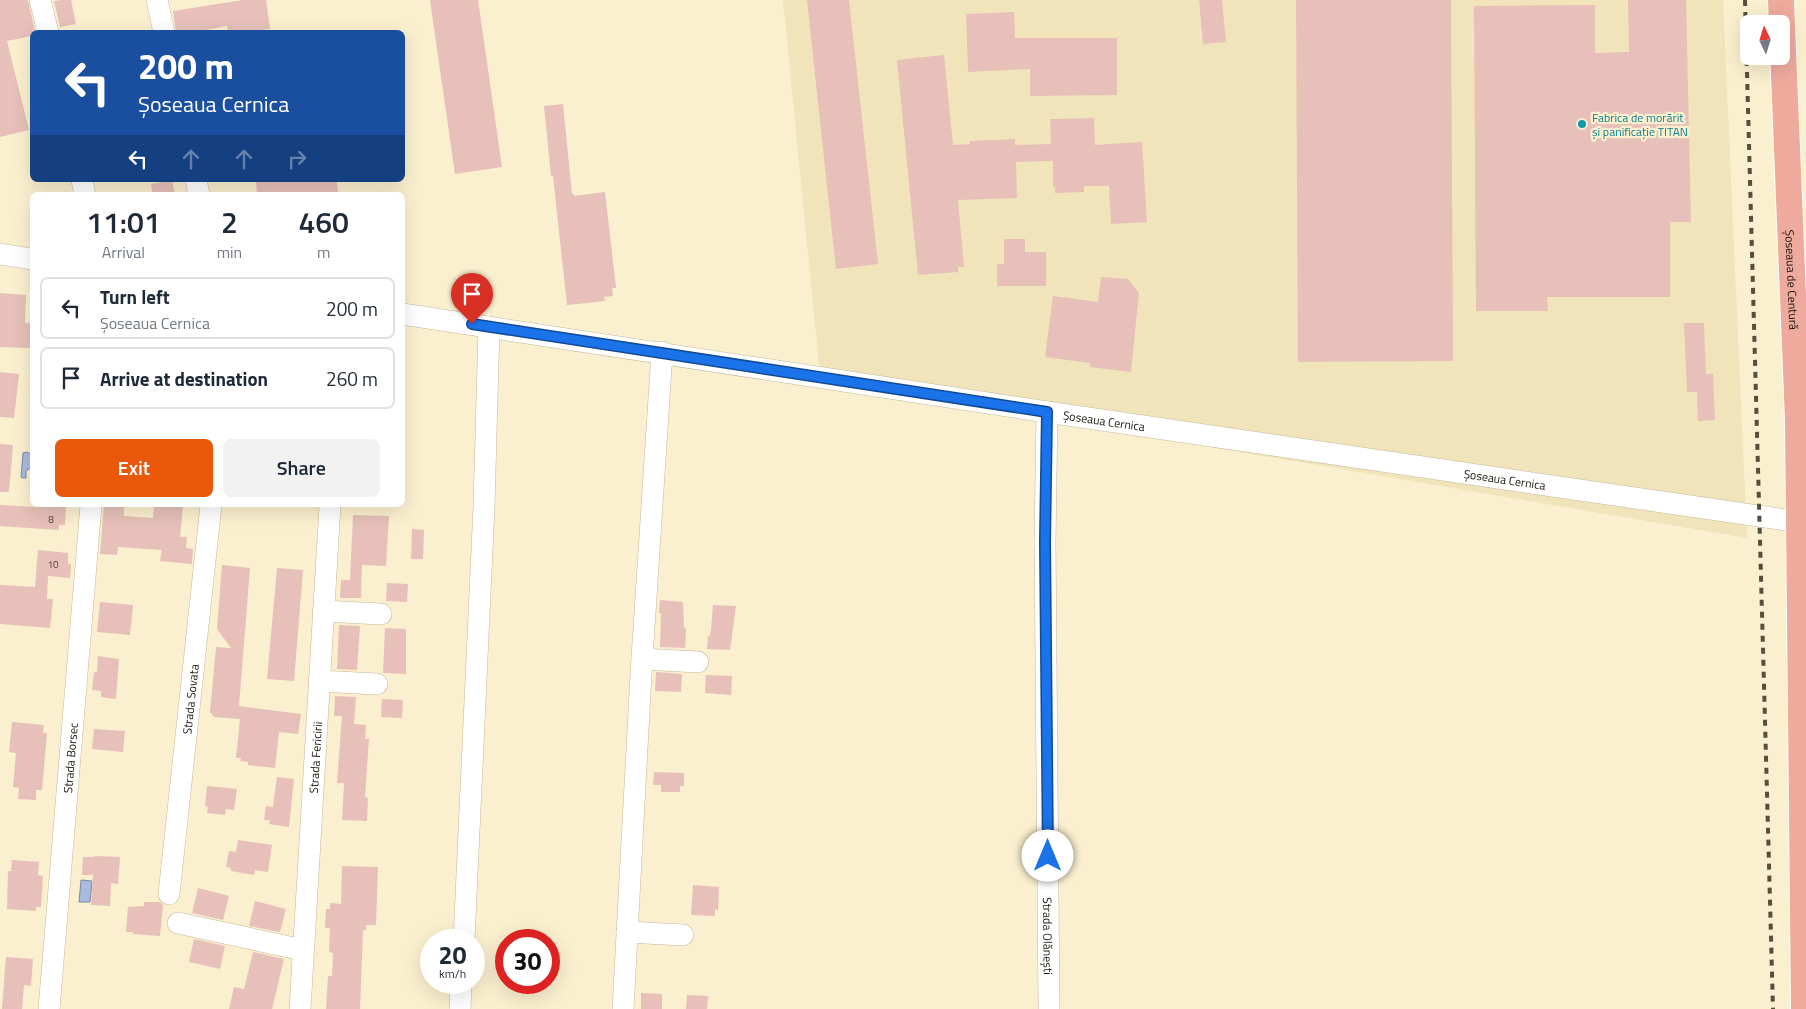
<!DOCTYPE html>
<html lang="en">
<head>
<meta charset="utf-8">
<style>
	body { margin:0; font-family:"Titillium Web",sans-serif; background:#f2f2f3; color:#1f2937; height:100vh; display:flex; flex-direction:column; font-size:19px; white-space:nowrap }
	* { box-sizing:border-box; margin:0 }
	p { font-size:16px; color:#747a83 }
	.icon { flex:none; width:28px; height:28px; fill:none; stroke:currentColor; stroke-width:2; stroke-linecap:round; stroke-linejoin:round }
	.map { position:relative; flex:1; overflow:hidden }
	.side { position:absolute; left:30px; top:192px; width:375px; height:315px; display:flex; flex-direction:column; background:#fff; border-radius:8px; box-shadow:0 5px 20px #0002 }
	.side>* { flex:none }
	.hud { position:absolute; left:30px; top:30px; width:375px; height:152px; border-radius:8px; box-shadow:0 5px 20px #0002; background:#1a4fa0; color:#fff; overflow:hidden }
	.needle { width:32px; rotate:356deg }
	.buttons { position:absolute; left:1740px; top:15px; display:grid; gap:10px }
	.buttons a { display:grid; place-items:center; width:50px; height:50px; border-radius:8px; background:#fff; box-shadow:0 5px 20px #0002; font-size:25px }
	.speed { position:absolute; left:420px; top:929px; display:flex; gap:10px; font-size:25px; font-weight:700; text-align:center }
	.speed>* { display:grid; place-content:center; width:65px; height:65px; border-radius:50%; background:#fff; box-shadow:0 5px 20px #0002; line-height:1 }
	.speed small { font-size:12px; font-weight:400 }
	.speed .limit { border:8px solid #d22; background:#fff; color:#111 }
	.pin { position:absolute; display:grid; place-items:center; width:42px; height:42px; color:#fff; margin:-51px -21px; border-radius:50% 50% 50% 0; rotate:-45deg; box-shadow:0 0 5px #0007 }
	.pin .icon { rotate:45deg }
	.me { position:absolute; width:55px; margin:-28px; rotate:0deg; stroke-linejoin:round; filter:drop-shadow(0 0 4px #0008) }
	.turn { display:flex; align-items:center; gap:18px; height:105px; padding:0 25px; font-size:22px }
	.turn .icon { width:65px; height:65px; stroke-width:2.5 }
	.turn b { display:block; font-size:35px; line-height:42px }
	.lanes { display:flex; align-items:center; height:48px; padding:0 25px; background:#0003; justify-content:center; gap:25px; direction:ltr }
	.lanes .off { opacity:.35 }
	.eta { display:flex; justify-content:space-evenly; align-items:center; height:85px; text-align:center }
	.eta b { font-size:30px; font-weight:600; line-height:35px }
	.action { display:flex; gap:10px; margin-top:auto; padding:10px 25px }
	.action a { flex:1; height:58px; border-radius:8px; background:#ea580c; color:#fff; font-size:20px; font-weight:600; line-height:58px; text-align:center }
	.action a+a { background:#f2f2f3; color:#1f2937 }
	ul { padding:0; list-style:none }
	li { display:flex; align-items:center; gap:15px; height:62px; margin:0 10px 8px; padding:0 15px; border:2px solid #e0e1e3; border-radius:8px }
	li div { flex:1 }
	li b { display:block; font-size:19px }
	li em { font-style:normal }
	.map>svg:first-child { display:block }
</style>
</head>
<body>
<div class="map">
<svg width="1806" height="1009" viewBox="0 0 1806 1009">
	<rect width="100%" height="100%" fill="#faefce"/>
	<path fill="#f1e4bb" d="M783,0H1723L1747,538L1063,422L821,385Z"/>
	<g fill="#a9badf" stroke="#7e899f">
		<path d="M26,452L32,454V467L26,471V478H23L21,477L23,453Z"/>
		<path d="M81,880L92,881L90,902H79Z"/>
	</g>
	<g fill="#e6c0b9">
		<path d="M0,0H28L35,32H32V36L7,41L29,130L0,137Z"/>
		<path d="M62,0H71L76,24L60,27L54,1Z"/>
		<path d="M243,0H266L270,29L246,32H228L227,26L195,32H176L173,11Z"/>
		<path d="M430,0H478L502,167L455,174Z"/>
		<path d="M807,0H849L878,264L836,269Z"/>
		<path d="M1199,0H1222L1226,42L1203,44Z"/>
		<path d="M1296,0H1451L1453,361L1298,362Z"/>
		<path d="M1628,0H1686L1691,222H1670V297H1547L1548,311H1476L1474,6L1595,5V53L1629,52Z"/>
		<path d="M1014,12L1015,38H1117V95L1030,96V69L968,72L966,14Z"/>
		<path d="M944,55L953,145L970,144V141L1015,139V145L1051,144L1050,119L1094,118L1095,145L1142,142L1147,222L1111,224L1109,186H1084V192L1055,193V187H1053V161L1016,162L1017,198L958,200L964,267H958V272L918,275L897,60Z"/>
		<path d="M563,104L572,194H574V196L605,192L616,288H612L613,296L604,297L605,301L567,305L553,176H551L544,106Z"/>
		<path d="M172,180L175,195H153L151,184Z"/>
		<path d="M256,180H337L338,195H257Z"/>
		<path d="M1004,239H1025V252H1046V286H997V264H1004Z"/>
		<path d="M1101,277L1128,279L1139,293L1131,372L1090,367V363L1045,357L1053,296L1098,302Z"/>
		<path d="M0,293L26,295L25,323H32L30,348L0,347Z"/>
		<path d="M1684,323H1704L1706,374H1713L1715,420L1698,421L1697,392H1687Z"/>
		<path d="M0,372L19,374L14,418L0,417Z"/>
		<path d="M0,444L13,445L9,492H0Z"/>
		<path d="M0,505L35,507V505H66L65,525H59V530L0,526Z"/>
		<path d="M104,505H124V516L153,518L154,505H183L180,537H187L186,548L193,549L192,564L160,561L162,550L118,547L117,555L100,554Z"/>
		<path d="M353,515L389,516L386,566L362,565L361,598H340L341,580H350Z"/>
		<path d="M412,529L424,530L423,559H411Z"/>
		<path d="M38,550L68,553V564H71L70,578L48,576L47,599H53L50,628L0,624V585L35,587Z"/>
		<path d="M222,565L250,568L239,706L301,714L298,734L279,732L275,768L248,765V762L240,761L241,758H236L240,719L214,717L210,712L216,647L231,648L217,629Z"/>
		<path d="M277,568L303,570L294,681L267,679Z"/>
		<path d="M387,583L408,584L407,602L386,601Z"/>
		<path d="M660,600L683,602L684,628L686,629L685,648L660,647L661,613H659Z"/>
		<path d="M100,602L133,605L130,635L97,632Z"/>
		<path d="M713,605L736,606L730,650L707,649L708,636H710L711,630Z"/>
		<path d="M339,625L360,626L357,670L337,669Z"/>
		<path d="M385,628L406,629V674L383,673Z"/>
		<path d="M98,656L119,659L116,699L101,697V691L92,690L94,672H97Z"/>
		<path d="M656,672L682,674L681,692L655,691Z"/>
		<path d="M706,675L732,676L731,695L705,693Z"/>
		<path d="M335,696L356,697L354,724L366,725L365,739H369L365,797L368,798L367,821L342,820L344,783H337L342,716H334Z"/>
		<path d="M382,699L403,700L402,718L381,717Z"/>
		<path d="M12,722L44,725L43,733H47L42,790H36V800L18,799L19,788L13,787L16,753L9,752Z"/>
		<path d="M94,729L125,731L123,752L92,749Z"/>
		<path d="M654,772L684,773V786H680V792H661V785H653Z"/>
		<path d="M277,777L294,779L289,827L269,824L270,820H264L266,806L273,807Z"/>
		<path d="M207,786L237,789L234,810L226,809L225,815L207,813L208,807L205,806Z"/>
		<path d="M238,840L272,845L268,872L255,870L254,875L231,871V868L226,867L229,851L236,852Z"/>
		<path d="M94,856L120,857L118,884L111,883L110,906L91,905L93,875H82L83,857H94Z"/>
		<path d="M12,860L39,862L38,875L43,876L41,907H36V911L7,909L8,871H11Z"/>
		<path d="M342,866L378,867L376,925H366V930H363L360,1009H326L328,976H332L333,953L329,952L330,928H325L326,909H330V903L341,904Z"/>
		<path d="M693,885L719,887L718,910L715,909V916L691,915Z"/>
		<path d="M198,888L229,896L223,920L192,913Z"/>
		<path d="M255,901L286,909L280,932L249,926Z"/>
		<path d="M144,902H160L163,905L160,936L133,934V932H126L128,907L144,906Z"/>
		<path d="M194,939L225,946L220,969L189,962Z"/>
		<path d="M253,952L284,959L272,1009H229L234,987L244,989Z"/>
		<path d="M6,957L33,959L31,986L24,985L22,1009H2Z"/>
		<path d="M641,993L662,994V1009H641Z"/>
		<path d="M687,995L708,996L707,1009H686Z"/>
	</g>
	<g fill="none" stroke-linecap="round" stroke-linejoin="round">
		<defs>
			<g id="minor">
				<path d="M40,0L48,32"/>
				<path d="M157,0L164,32"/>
				<path d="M82,180L85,195"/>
				<path d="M196,180L199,195"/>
				<path d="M0,254L32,259"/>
				<path id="s1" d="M402,314L1047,412L1799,522"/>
				<path id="s2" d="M1047,412L1045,542L1049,1009"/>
				<path d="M323,611L381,614"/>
				<path d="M642,659L698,662"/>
				<path d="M319,681L377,684"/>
				<path id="s3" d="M169,894L211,505"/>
				<path d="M178,923L303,950"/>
				<path d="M627,932L683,935"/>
				<path d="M464,940L484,506L489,327"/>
				<path id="s4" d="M49,1009L91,505"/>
				<path id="s5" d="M300,1009L330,505"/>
				<path d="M460,1009L461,982"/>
				<path d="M623,1009L641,674L662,352"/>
			</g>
			<g id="major">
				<path id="s6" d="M1781,0L1798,420L1804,1009"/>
			</g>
		</defs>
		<use href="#minor" stroke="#c3b999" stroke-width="22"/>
		<use href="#major" stroke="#fff" stroke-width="28"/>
		<use href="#minor" stroke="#fff" stroke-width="21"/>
		<use href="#major" stroke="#eeaa9d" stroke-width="26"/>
		<path stroke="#554f3d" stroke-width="4" stroke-dasharray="6 6" stroke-linecap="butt" d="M1745,0L1773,1009"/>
	</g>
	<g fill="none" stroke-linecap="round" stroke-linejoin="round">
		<defs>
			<path id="route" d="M472,324L1047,412L1045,542L1048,856"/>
		</defs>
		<use href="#route" stroke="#114b97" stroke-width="12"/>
		<use href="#route" stroke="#1a73e8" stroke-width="9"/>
	</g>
	<circle fill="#0f9aa8" stroke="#faefce" stroke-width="2" cx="1582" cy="124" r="5"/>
	<g text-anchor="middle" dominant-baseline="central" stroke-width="4.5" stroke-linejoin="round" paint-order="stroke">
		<g font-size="10" fill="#4e4136">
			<text x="51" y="519">8</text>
			<text x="53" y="564">10</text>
		</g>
		<g font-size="12" fill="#0d838f" stroke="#faefce" text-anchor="start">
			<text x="1592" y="117">Fabrica de morărit<tspan x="1592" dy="14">și panificație TITAN</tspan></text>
		</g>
		<g font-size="12" fill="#1b170b" stroke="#faefce">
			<text stroke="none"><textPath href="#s6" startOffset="280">Șoseaua de Centură</textPath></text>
			<text stroke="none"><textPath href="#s1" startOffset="710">Șoseaua Cernica</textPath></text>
			<text stroke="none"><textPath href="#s1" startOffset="1115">Șoseaua Cernica</textPath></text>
			<text stroke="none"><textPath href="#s3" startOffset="196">Strada Sovata</textPath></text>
			<text stroke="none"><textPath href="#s4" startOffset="252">Strada Borsec</textPath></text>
			<text stroke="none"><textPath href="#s5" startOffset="252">Strada Fericirii</textPath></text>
			<text stroke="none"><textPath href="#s2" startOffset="524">Strada Olănești</textPath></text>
		</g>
	</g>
</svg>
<div class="buttons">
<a><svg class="needle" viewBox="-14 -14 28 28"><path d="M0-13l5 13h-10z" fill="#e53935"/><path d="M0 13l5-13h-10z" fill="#747a83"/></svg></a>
</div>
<div class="speed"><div>20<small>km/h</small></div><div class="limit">30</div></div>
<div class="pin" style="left:472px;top:324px;background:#d93025"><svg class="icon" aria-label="arrive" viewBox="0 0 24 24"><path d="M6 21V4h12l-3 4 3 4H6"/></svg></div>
<svg class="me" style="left:1048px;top:856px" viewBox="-20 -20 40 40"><circle r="19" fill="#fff"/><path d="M0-13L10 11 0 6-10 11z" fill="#1a73e8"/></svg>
<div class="hud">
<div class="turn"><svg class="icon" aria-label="left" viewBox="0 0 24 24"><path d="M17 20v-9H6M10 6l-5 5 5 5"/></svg><div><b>200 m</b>Șoseaua Cernica</div></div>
<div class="lanes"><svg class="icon" aria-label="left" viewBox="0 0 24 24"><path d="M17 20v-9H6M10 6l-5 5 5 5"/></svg><svg class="icon off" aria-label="ahead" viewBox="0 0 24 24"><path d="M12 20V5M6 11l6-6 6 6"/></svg><svg class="icon off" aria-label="ahead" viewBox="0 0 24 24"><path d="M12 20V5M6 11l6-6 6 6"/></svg><svg class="icon off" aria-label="right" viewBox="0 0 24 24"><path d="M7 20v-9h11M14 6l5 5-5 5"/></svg></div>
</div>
<section class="side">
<div class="eta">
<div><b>11:01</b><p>Arrival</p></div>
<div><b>2</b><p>min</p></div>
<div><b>460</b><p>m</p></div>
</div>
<ul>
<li><svg class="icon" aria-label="left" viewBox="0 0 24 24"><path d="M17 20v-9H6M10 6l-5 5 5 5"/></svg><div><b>Turn left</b><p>Șoseaua Cernica</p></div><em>200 m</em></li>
<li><svg class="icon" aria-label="arrive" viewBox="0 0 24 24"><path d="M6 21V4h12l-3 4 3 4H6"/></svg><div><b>Arrive at destination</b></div><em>260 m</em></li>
</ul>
<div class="action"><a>Exit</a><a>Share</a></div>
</section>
</div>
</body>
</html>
